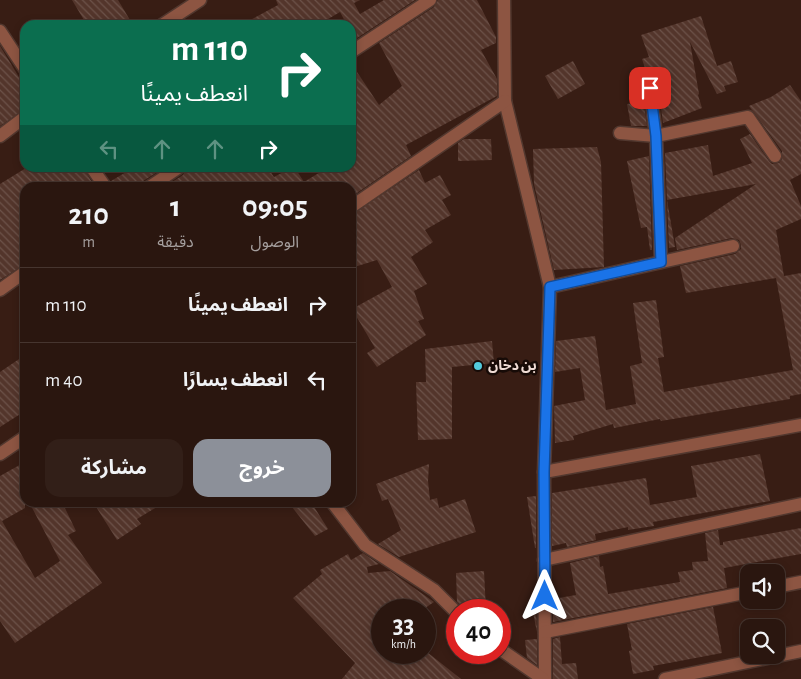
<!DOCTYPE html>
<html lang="ar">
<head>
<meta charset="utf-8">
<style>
	body { margin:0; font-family:"Alegreya Sans","Noto Sans Arabic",sans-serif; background:#321f18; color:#f1f3f6; direction:rtl; height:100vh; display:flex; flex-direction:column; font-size:19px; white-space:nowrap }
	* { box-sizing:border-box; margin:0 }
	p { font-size:16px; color:#a59f9e }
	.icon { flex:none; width:28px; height:28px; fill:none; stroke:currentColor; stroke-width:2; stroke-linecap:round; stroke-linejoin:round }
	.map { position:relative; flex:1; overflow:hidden; direction:ltr }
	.panel { position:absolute; left:20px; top:182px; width:336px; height:325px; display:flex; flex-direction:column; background:#2a160f; border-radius:15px; box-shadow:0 2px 8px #0003,0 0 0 1px #46352f; direction:rtl }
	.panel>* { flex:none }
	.guide { position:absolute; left:20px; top:20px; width:336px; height:152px; border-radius:15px; box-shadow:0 2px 8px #0003,0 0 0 1px #46352f; direction:rtl; background:#0b6e4f; color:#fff; overflow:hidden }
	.controls { position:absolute; left:740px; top:564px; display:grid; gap:10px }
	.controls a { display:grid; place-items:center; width:45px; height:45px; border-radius:10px; background:#2a160f; box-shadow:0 2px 8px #0003,0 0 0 1px #46352f; font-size:25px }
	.speed { position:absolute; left:371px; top:599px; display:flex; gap:10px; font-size:25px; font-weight:700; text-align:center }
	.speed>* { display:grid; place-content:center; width:65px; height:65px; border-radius:50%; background:#2a160f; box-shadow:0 2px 8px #0003,0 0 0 1px #46352f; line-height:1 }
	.speed small { font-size:12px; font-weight:400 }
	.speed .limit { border:8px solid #d22; background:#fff; color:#111 }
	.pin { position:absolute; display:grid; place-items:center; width:42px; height:42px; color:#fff; margin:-21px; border-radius:10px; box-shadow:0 2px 8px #0006 }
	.me { position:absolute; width:55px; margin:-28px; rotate:0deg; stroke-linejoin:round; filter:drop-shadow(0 0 4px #0008) }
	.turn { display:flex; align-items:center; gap:18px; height:105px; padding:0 25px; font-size:22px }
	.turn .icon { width:65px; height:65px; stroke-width:2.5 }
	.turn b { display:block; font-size:35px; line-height:42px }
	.lanes { display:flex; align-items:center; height:48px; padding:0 25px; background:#0003; justify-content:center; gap:25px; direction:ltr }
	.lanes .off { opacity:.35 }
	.eta { display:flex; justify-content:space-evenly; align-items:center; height:85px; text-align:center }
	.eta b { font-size:30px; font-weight:700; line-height:35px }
	.button { display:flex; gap:10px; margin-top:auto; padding:10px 25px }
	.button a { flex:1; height:58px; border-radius:15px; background:#8c9099; color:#fff; font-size:20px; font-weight:700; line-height:58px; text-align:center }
	.button a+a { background:#321f18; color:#f1f3f6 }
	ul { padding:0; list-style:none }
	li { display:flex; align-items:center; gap:15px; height:75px; padding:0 25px; border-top:1px solid #46352f }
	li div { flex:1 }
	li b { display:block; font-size:19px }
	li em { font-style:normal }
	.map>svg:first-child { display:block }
</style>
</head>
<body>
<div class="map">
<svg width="801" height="679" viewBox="0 0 801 679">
	<defs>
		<pattern id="building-back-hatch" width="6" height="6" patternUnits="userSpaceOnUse" patternTransform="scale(1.25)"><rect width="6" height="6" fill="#53352b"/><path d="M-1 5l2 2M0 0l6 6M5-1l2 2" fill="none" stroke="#6c5249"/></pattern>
	</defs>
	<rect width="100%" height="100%" fill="#381d14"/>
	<g fill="url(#building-back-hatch)">
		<path d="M72,0H118L133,25H87Z"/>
		<path d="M276,0H360L354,3L360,14L384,0H415L351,42V25H347L340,12L318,25H241L278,5Z"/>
		<path d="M438,0H477L496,37V43L481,50L497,79V96L406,145L411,156L351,197V188H163L183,175L186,168H268L274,177L291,168H295L304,182L327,168H351V63L379,105L402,86L379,43L434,7Z"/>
		<path d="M701,16L717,66L731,61L738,82L724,86L726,91L717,94L690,42L699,94L698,95L702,108L663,123L658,87L654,81L649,80L645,82L642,89L647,126H631L627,104L642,102L638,79L648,77L642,59L649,57L641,35Z"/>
		<path d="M0,46L25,87V109L0,126Z"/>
		<path d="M573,61L585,84L558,99L545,76Z"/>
		<path d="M790,85L801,101V174L790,180L801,206V219L776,230L784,276L801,273V394L790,396V399L661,421L660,419L614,428L613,424L573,436L574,440L555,443L554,406L585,400L580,368L555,372L556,341L595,336L606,410L636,404L630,366L642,363L633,303L656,300L664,357L658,358L664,392L793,370L776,278L686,293L680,266L735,254L741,249V245L739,240L732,238L677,250L675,238L756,184L667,200L675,247L669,248L665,153L708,145L713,176L752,163L740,139L750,134L769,161L772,164L779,163L782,159V151L749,106L771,97Z"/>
		<path d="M464,139H491L492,160L458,161V143Z"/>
		<path d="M597,147L601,162L604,267L554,270L534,184L533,149Z"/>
		<path d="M649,156L652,250H650L647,227L641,228L627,161Z"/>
		<path d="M26,168H84L95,188H25V264L0,280V184Z"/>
		<path d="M133,168H164L143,181L140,188H114L111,181Z"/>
		<path d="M419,170L425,183L440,175L451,195L442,200L451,215L425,230L433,242L411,257L427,284L414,291L424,319L418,321L426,335L377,367L367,353L375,348L352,309L392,287L377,260L351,268V215Z"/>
		<path d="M492,341L494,363L452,367V439L418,440L416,382H426L425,349Z"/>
		<path d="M25,355V411L0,427V372Z"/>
		<path d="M760,454L770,501L653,522L654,526L628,530V527L595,534L596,540L567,547L566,543L552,546V493L646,478L650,505L697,497L691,466Z"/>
		<path d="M25,462V508L2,521L35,578L60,561L29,502H62L76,531L68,535L102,583L15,643L0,621V476Z"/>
		<path d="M429,464L428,481L430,500L437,498L439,508L465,499L476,532L399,557L378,544L401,530L388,499L382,501L376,484Z"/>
		<path d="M536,496V548H535L527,497Z"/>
		<path d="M93,502H165L137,519L141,524L117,540Z"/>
		<path d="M288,502H311L328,529L315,536Z"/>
		<path d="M801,528V554L724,568L727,588L553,622V599L576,595L570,563L599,556L600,567L603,566L608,594L680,582L678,572L693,570L692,562L708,561L705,533L718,530L720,545H723V542Z"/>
		<path d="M363,553L379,564L367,567L368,573L390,571L434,602L422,610H382V652H427L461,679H342L355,663L293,598L322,574L320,570L348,554L351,560Z"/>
		<path d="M484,571L486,610H465L457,602L456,573Z"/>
		<path d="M536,602L537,632L531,603Z"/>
		<path d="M713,607L722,653L653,666L654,670L633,674L629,651L632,650L627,624Z"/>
		<path d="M560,637L562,664L576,663L578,679H553V639Z"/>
		<path d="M537,639V665L527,658L525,640Z"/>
	</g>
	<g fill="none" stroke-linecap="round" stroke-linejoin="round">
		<defs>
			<g id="minor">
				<path d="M504,0L505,101L550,287L544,472L545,679"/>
				<path d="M162,25L200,0"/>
				<path d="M0,31L25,69"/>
				<path d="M351,52L430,0"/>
				<path d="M650,88L656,136L661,262"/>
				<path d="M620,133L656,136L748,117L775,156"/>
				<path d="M0,136L25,117"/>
				<path d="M92,168L106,188"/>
				<path d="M148,188L178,168"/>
				<path d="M351,207L505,101"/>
				<path d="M550,287L733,246"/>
				<path d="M0,290L25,272"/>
				<path d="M0,454L25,437"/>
				<path d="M544,472L801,425"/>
				<path d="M332,502L365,545L434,590L458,614"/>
				<path d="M544,560L801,504"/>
				<path d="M776,587L801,582"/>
				<path d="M545,632L749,592"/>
				<path d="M500,649L543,679"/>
				<path d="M665,679L801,651"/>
			</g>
		</defs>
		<use href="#minor" stroke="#52382f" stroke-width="15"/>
		<use href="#minor" stroke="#8d5542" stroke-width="12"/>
	</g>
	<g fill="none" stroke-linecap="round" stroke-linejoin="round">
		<defs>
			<path id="route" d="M545,596L544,472L550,287L661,262L656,136L650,88"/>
		</defs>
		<use href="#route" stroke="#114b97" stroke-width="12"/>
		<use href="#route" stroke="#1a73e8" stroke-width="9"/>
	</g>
	<circle fill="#53cadc" stroke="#170b07" stroke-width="2" cx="478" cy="366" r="5"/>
	<g text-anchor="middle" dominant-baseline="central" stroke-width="5" stroke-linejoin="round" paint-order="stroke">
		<g font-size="14" font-weight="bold" fill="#f0ddd6" stroke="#170b07" text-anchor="start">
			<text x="488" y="366">بن دخان</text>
		</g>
	</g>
</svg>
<div class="controls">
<a><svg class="icon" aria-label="sound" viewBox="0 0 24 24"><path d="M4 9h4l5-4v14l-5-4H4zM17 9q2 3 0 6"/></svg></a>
<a><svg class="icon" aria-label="search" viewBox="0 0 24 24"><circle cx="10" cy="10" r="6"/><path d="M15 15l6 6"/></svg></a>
</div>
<div class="speed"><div>33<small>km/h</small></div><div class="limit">40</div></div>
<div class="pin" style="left:650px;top:88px;background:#d93025"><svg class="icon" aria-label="arrive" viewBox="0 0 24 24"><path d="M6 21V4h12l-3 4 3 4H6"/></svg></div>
<svg class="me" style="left:545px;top:596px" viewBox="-20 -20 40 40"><path d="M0-17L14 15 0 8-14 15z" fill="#1a73e8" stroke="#fff" stroke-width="4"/></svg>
<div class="guide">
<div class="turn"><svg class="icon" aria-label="right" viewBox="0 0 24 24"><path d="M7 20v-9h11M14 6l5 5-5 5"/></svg><div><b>110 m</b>انعطف يمينًا</div></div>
<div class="lanes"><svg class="icon off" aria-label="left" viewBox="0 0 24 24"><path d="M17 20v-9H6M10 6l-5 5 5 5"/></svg><svg class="icon off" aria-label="ahead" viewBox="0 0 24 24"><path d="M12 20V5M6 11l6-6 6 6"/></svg><svg class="icon off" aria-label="ahead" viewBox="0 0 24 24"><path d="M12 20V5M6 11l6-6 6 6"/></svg><svg class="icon" aria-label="right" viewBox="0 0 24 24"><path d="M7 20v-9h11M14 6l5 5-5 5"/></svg></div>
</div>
<section class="panel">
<div class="eta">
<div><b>09:05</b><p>الوصول</p></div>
<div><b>1</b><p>دقيقة</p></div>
<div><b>210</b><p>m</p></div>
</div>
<ul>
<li><svg class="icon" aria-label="right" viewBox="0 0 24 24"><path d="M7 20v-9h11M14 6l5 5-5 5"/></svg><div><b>انعطف يمينًا</b></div><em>110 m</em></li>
<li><svg class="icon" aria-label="left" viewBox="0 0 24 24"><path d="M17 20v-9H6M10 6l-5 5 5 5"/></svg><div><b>انعطف يسارًا</b></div><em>40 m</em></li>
</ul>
<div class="button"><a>خروج</a><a>مشاركة</a></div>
</section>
</div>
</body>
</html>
